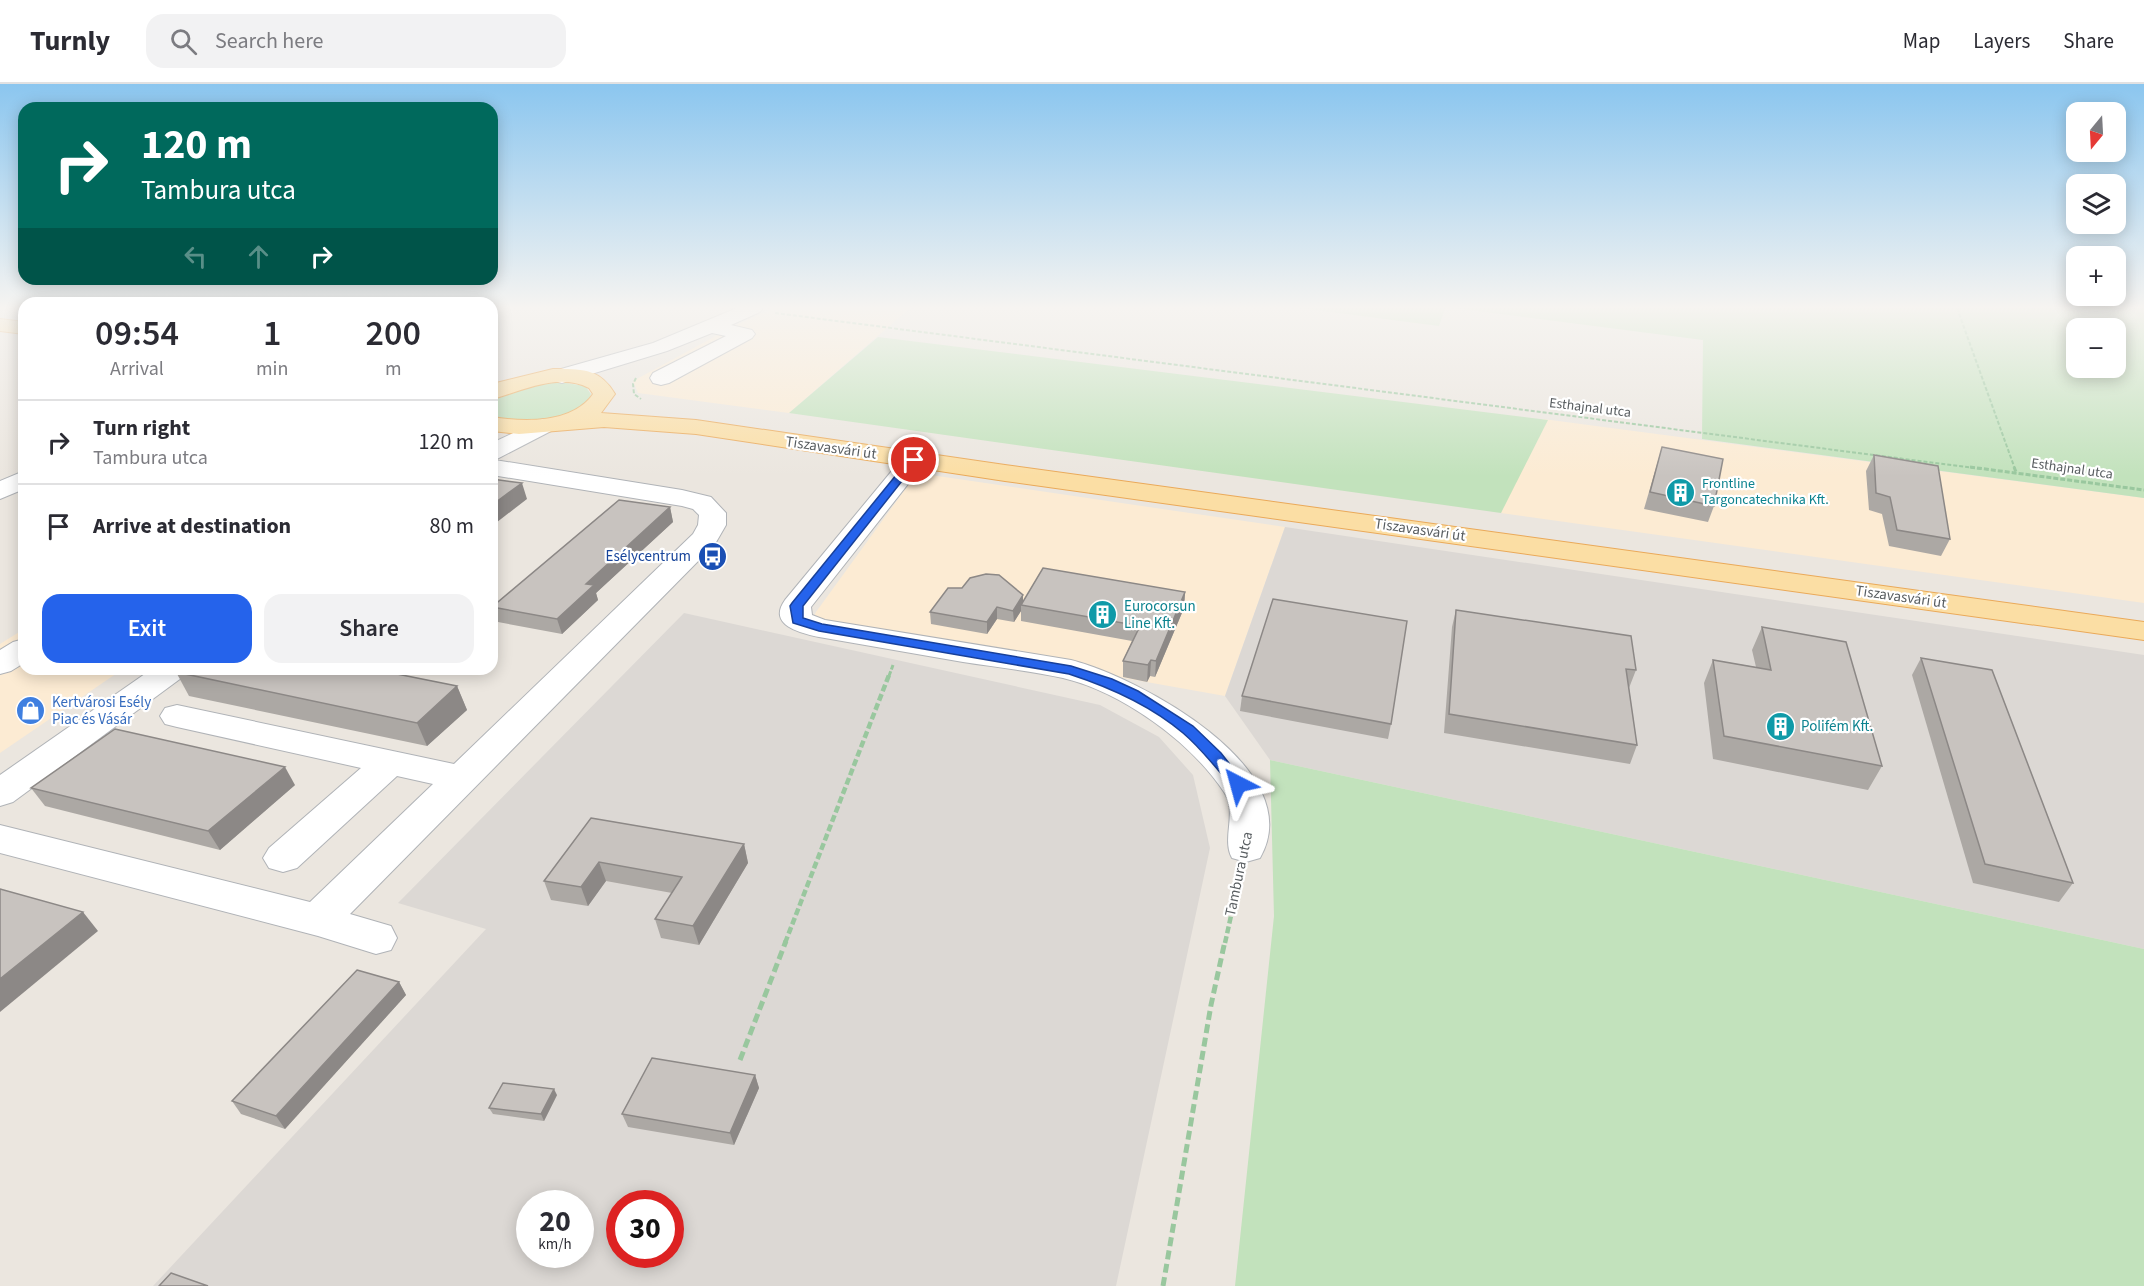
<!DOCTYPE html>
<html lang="en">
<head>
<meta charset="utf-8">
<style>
	body { margin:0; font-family:"Source Sans 3",sans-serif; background:#f2f2f3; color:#2b2b33; height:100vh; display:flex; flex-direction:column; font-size:22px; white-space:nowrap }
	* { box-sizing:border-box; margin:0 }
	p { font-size:20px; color:#7c7c81 }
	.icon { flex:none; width:33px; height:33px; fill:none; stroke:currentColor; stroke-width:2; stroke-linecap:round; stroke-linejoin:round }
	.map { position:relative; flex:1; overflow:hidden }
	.drawer { position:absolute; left:18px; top:213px; width:480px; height:378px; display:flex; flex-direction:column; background:#fff; border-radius:18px; box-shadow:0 3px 15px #0003 }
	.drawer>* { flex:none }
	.banner { position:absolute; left:18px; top:18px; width:480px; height:183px; border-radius:18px; box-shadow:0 3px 15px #0003; background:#00695c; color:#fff; overflow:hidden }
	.needle { width:39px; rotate:198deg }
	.buttons { position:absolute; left:2066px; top:18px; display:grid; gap:12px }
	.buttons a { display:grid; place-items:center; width:60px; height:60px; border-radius:12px; background:#fff; box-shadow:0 3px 15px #0003; font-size:30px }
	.speed { position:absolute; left:516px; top:1106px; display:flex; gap:12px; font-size:30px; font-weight:700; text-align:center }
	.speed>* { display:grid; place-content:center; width:78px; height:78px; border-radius:50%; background:#fff; box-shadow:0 3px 15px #0003; line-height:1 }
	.speed small { font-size:15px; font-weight:400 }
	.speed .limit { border:9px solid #d22; background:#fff; color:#111 }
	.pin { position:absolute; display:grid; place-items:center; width:51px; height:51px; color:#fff; margin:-26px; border:3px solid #fff; border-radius:50%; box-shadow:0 2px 6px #0007 }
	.me { position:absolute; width:66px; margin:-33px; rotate:321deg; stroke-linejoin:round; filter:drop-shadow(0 0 4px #0008) }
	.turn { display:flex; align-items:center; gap:21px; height:126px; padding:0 24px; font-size:27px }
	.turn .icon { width:78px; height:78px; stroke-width:2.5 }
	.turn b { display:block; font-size:42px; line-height:51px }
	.lanes { display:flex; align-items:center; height:57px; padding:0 24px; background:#0003; justify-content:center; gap:30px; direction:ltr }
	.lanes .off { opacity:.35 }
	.eta { display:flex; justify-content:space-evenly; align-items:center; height:102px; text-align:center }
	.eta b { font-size:36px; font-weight:600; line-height:42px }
	.action { display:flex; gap:12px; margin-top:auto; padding:12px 24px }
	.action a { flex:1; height:69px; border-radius:18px; background:#2563eb; color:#fff; font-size:24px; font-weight:600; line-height:69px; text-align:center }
	.action a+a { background:#f2f2f3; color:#2b2b33 }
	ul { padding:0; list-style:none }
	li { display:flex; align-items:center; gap:18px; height:84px; padding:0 24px; border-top:2px solid #e1e1e2 }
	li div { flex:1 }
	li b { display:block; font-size:22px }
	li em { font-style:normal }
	header { display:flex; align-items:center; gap:36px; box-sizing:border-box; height:84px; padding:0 30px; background:#fff; border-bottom:2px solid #e1e1e2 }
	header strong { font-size:28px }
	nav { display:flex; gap:33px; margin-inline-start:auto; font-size:21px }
	.search { width:420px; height:54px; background:#f2f2f3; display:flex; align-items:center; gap:15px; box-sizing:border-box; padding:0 21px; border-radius:18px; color:#7c7c81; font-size:22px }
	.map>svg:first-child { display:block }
</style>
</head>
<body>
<header>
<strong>Turnly</strong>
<div class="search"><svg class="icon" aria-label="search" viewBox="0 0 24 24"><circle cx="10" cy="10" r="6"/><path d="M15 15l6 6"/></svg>Search here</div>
<nav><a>Map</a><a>Layers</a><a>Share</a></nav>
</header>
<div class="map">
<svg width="2144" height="1202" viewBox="0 0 2144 1202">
	<rect width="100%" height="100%" fill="#ebe6df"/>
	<g fill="#fcebd3">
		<path d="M775,224H910L789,329L638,309L633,297L736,241Z"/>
		<path d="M1543,335L2144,414V519L1501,429Z"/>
		<path d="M917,389L1285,443L1225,612L811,538L816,528Z"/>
		<path d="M24,545V585H123L0,669V560Z"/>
	</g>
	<g fill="#dcd8d4" fill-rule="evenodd">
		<path d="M1285,443L2144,571V865L1270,676L1225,612Z"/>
		<path d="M684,529L1100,621L1159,653L1193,691L1210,764L1116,1202H153L486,845L398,819ZM530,1119H580V1170H530ZM620,1119H670V1170H620Z"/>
	</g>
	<g fill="#c2e2bc" fill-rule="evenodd">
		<path d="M1300,224H1445L1439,242Z"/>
		<path d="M1454,224H2144V414L1702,355L1703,256ZM2076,244H2115V284H2076Z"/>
		<path d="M878,253L1548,336L1501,429L789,329Z"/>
		<path d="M554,297L585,302L591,310C583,336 511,345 492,330V317L497,312Z"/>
		<path d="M1270,676L2144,865V1202H1235L1274,832Z"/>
	</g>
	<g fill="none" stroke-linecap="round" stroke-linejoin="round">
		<defs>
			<g id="minor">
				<path d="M737,224H763L760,228L731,241L752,246L755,250L752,254L669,299L661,301L653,299L650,294L653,289L726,252L712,249L667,267L562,299L554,297L551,292L554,287L653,259Z"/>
				<path d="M543,335L551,337L555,342L551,347L495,376L682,406L711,413L726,429V441L715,460L350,830L391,842L397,854L391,866L376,870L318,852L0,769V741L310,818L433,700L397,692L297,784L283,788L269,784L263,774L269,764L361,684L177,643L165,640L160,632L165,624L177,621L454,680L693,450L698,441L699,431L693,425L682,422L492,391V359Z"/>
				<path d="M914,368L923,371L927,376L811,523L812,531L825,536L1071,576C1138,593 1311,685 1260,774L1246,778L1232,774C1221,754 1238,729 1224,708C1191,658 1122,608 1063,594C1030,587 996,583 963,578C915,570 867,561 819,553C800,549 767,541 785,516L905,371Z"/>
				<path d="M24,387V405L0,415V397Z"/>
				<path d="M24,555V579L11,587L0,590V566L13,558Z"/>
				<path d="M152,585H189L184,592L13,718L0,722V691Z"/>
			</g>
			<g id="major">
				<path d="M0,235L24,238V250L0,247Z"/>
				<path d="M553,285C581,285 600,284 615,310L601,329L696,336L1005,381L2144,538V556L1005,397L696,350L604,343L519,350L492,347V333C524,338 572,340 593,310L589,304C558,288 523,307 492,315V300Z"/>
			</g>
		</defs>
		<use href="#minor" stroke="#b0b3b7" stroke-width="2"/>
		<use href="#major" stroke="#eaa959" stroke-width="2"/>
		<g stroke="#99c79e" stroke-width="2" stroke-dasharray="4 2" stroke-linecap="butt">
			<path d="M1957,224L2015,385"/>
			<path d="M775,229L1982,385"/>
			<path d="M636,294L633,300L634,310L641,315"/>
		</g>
		<g stroke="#99c79e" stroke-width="3" stroke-dasharray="5 2" stroke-linecap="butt">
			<path d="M1970,383L2144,406"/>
			<path d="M2014,383L2016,388"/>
			<path d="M889,592L893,581"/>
		</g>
		<g stroke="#99c79e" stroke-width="4.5" stroke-dasharray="7 3" stroke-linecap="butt">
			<path d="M785,859L889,591"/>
			<path d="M1225,859L1240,791"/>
		</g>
		<g stroke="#99c79e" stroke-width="5" stroke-dasharray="9 4.5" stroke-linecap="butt">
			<path d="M740,976L786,857"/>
			<path d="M1163,1202L1211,921L1225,857"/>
		</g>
		<use href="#minor" fill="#fff" fill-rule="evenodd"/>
		<use href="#major" fill="#fbdea4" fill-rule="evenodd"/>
	</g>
	<g fill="#aca8a4">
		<path d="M1662,363L1714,422L1708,438L1644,425Z"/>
		<path d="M1874,371L1950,455L1941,472L1889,462L1882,430L1869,426L1866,387Z"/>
		<path d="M670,423L673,438L596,509L598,516L562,550L498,538L492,523Z"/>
		<path d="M1185,508L1184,524L1155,593L1150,592L1147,598L1123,593V577L1132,557L1021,537V527L1014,538L997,535L987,550L931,540L930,528L1023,511V517Z"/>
		<path d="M1456,526L1636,586L1629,604L1637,661L1630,680L1444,649L1452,543Z"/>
		<path d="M1762,543L1882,682L1868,706L1713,675L1704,599L1713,576L1756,583L1752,566Z"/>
		<path d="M1921,574L2073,799L2059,818L1973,799L1912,591Z"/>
		<path d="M176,588L397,590L457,602L467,626L427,662L189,612Z"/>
		<path d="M1242,612L1391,640L1388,655L1240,627Z"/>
		<path d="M295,701L220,766L45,722L31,704Z"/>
		<path d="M591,734L744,760L748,779L699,861L661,854L655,835L672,809L606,797L588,822L551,816L544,797Z"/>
		<path d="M399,898L406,911L285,1045L241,1030L232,1017Z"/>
		<path d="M755,991L759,1004L734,1061L628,1043L622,1030Z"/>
		<path d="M557,1011L544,1037L493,1030L489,1024Z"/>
	</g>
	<g fill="#8c8886">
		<path d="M522,399L527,415L492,442V421Z"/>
		<path d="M670,423L673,438L596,509L598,516L562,550L557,535L586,500Z"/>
		<path d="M1185,508L1184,524L1155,593L1156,577Z"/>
		<path d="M1023,511V522L1021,521V527L1014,538L1013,527Z"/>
		<path d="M997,523V535L987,550V538Z"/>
		<path d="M1151,576L1150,592L1147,598L1148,581Z"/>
		<path d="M367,585H404L377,607Z"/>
		<path d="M457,602L467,626L427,662L417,639Z"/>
		<path d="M285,683L295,701L220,766L208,747Z"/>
		<path d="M744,760L748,779L699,861L693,842Z"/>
		<path d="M599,778L606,797L588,822L581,803Z"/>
		<path d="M83,828L98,847L0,928V895Z"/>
		<path d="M399,898L406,911L285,1045L276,1032Z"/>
		<path d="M755,991L759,1004L734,1061L730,1049Z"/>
		<path d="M554,1005L557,1011L544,1037L541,1030Z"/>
	</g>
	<g fill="#c8c3bf" stroke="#8c8886" stroke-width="1.5">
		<path d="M1662,363L1723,375L1714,422L1650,408Z"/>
		<path d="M1874,371L1938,382L1950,455L1897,446L1890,413L1876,409Z"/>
		<path d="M492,395L522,399L492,421Z"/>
		<path d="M619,416L670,423L586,500L594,501L557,535L492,523Z"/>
		<path d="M1043,484L1185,508L1156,577L1151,576L1148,581L1123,577L1140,542L1021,521Z"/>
		<path d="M986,490L999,491L1023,511L1013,527L997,523L987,538L930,528L948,504H962L970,494Z"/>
		<path d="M1273,515L1407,537L1391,640L1242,612Z"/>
		<path d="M1456,526L1631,552L1636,586L1626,585L1637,661L1449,630Z"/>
		<path d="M1762,543L1846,558L1882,682L1724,652L1713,576L1771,586Z"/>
		<path d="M1921,574L1992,586L2073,799L1985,780Z"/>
		<path d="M180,585H372L457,602L417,639L176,588Z"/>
		<path d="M115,645L285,683L208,747L31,704Z"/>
		<path d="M591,734L744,760L693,842L655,835L682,793L599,778L581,803L544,797Z"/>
		<path d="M0,805L83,828L0,895Z"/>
		<path d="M357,886L399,898L276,1032L232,1017Z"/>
		<path d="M652,974L755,991L730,1049L622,1030Z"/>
		<path d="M503,999L554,1005L541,1030L489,1024Z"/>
		<path d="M171,1189L208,1202H159Z"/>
	</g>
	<linearGradient id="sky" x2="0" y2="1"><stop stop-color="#8bc6ef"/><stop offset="0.57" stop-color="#f6f4f1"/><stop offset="1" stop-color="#f6f4f1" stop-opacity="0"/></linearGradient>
	<rect width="2144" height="392" fill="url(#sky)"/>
	<path fill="#2563eb" stroke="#184099" stroke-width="1.5" d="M914,373L919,376L917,378L803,522V534L822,540L1071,582L1112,595L1138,607L1193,642L1221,669L1243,697L1245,700L1243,704H1233C1217,685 1202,665 1183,649C1150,621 1109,603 1069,590L819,547L793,539L790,522L792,519L910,374Z"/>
	<defs>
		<symbol id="building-disc" viewBox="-11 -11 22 22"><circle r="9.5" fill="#0f9aa8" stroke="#fff"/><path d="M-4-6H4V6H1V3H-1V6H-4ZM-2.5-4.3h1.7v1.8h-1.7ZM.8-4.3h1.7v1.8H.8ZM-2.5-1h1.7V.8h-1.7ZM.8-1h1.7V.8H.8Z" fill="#fff"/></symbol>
		<symbol id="bus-disc" viewBox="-11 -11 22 22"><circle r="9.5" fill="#1a4fb4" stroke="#fff"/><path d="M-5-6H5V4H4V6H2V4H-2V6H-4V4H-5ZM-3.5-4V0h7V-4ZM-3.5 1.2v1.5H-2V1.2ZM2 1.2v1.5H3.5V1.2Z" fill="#fff"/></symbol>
		<symbol id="shop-disc" viewBox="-11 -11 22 22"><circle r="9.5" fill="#3f7fe0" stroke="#fff"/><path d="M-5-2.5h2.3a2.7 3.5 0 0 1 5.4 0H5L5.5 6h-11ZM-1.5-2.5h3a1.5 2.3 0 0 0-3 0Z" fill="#fff"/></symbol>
	</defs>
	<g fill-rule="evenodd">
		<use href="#building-disc" x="1664" y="392" width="33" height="33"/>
		<use href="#bus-disc" x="696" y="456" width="33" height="33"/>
		<use href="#building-disc" x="1086" y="514" width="33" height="33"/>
		<use href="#shop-disc" x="14" y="610" width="33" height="33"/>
		<use href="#building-disc" x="1764" y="626" width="33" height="33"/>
	</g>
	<g text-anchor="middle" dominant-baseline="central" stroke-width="4.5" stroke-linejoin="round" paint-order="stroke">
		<g font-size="14" fill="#585d60" stroke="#fff">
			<text transform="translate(1590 324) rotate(7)">Esthajnal utca</text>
			<text transform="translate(2072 385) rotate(8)">Esthajnal utca</text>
		</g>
		<g font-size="14" fill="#0d838f" stroke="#fff" text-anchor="start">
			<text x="1702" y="400">Frontline<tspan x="1702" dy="16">Targoncatechnika Kft.</tspan></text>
		</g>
		<g font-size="15" fill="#585d60" stroke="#fff">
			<text transform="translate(831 364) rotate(8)">Tiszavasvári út</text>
			<text transform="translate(1420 446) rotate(8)">Tiszavasvári út</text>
			<text transform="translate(1901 513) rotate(8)">Tiszavasvári út</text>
			<text transform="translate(1239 790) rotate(-78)">Tambura utca</text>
		</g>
		<g font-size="15" fill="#164399" stroke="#fff" text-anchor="end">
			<text x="691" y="472">Esélycentrum</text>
		</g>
		<g font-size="15" fill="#0d838f" stroke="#fff" text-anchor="start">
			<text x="1124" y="522">Eurocorsun<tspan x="1124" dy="17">Line Kft.</tspan></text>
			<text x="1801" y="642">Polifém Kft.</text>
		</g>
		<g font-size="15" fill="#366cbe" stroke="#fff" text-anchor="start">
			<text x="52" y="618">Kertvárosi Esély<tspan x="52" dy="17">Piac és Vásár</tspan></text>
		</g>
	</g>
</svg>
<div class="buttons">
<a><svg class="needle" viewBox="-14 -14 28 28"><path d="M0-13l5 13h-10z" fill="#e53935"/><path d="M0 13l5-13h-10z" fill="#7c7c81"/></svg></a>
<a><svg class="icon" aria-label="layers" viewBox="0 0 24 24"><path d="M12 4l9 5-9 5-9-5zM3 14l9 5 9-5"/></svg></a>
<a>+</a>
<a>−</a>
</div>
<div class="speed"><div>20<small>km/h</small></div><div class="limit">30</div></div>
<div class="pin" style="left:914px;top:376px;background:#d93025"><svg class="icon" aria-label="arrive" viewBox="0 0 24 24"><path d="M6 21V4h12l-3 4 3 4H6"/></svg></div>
<svg class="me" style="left:1238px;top:700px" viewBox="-20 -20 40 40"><path d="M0-17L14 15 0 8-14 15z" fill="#2563eb" stroke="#fff" stroke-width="4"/></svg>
<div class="banner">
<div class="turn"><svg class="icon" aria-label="right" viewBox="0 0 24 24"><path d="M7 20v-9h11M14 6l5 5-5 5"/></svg><div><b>120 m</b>Tambura utca</div></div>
<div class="lanes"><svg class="icon off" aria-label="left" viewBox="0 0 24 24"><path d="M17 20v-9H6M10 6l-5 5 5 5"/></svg><svg class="icon off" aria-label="ahead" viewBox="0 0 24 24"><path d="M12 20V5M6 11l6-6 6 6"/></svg><svg class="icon" aria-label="right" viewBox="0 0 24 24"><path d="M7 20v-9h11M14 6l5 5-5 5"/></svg></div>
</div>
<section class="drawer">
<div class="eta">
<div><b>09:54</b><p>Arrival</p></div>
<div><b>1</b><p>min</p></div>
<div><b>200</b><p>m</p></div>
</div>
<ul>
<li><svg class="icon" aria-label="right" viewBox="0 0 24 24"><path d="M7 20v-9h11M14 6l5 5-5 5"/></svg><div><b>Turn right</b><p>Tambura utca</p></div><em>120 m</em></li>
<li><svg class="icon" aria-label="arrive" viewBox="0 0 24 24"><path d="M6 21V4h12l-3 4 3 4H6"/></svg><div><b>Arrive at destination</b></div><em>80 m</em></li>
</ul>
<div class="action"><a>Exit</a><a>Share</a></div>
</section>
</div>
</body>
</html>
